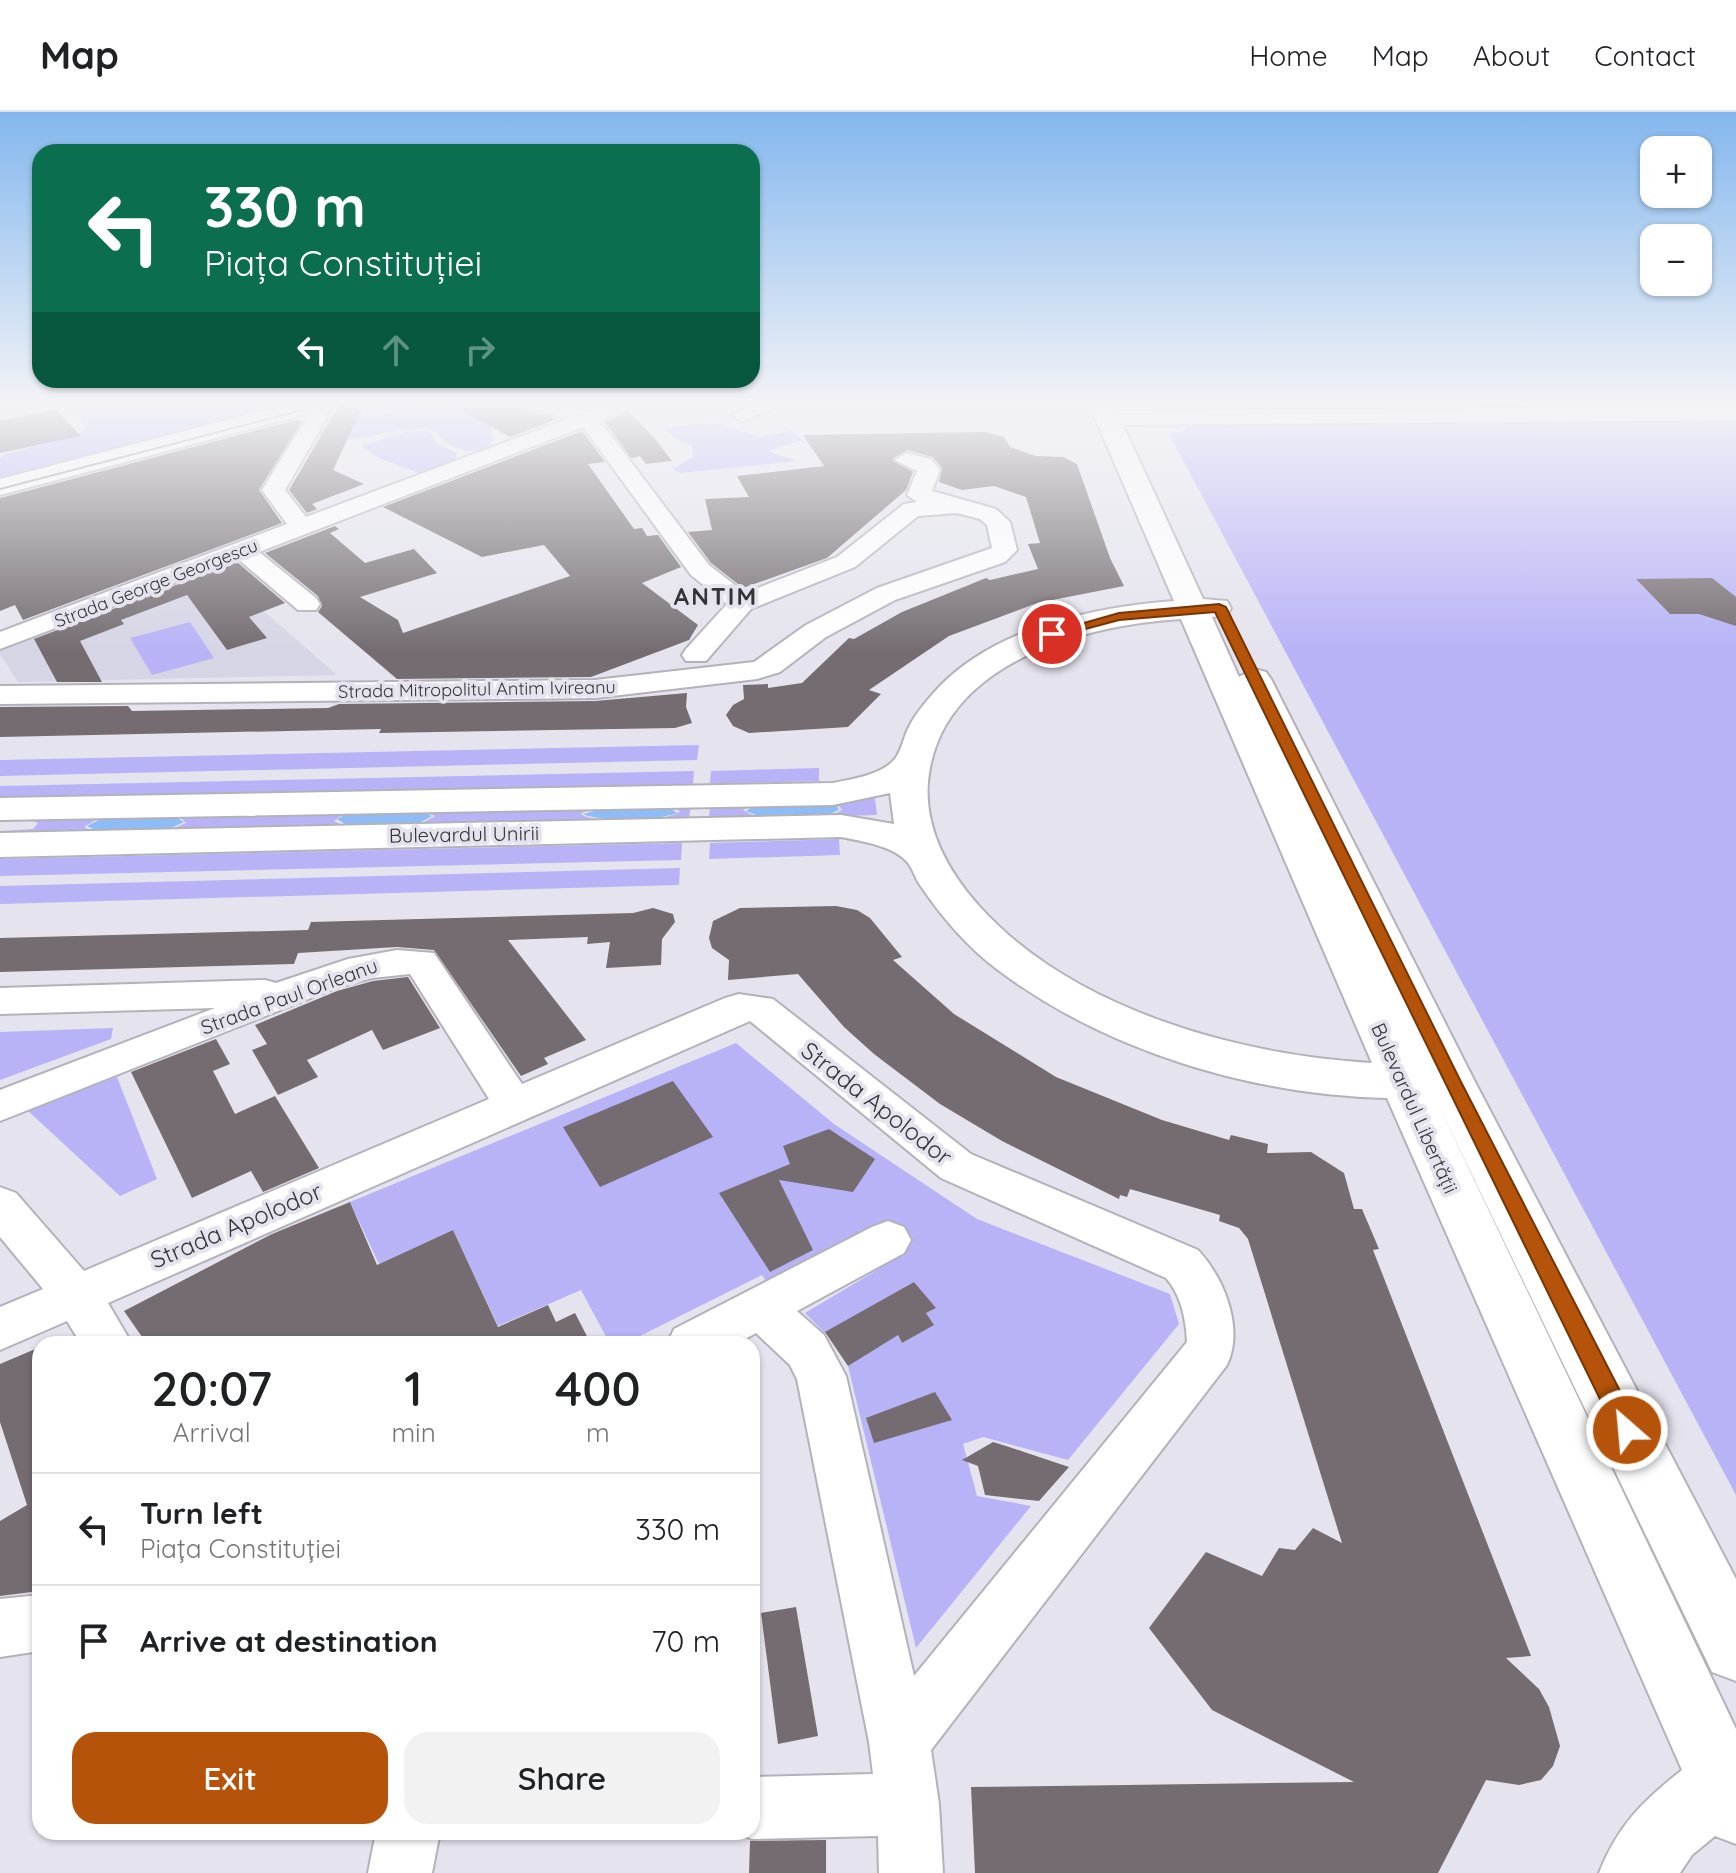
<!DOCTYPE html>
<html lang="en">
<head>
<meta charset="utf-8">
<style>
	body { margin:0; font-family:Quicksand,sans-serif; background:#f2f2f2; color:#202124; height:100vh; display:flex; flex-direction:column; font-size:30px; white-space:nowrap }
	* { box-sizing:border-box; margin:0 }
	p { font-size:26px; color:#757577 }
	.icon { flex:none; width:44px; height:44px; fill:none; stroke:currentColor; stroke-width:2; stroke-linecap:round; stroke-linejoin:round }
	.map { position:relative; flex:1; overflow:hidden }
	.drawer { position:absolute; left:32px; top:1224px; width:728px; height:504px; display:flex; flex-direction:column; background:#fff; border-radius:24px; box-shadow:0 2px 6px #0004 }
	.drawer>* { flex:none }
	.top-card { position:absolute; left:32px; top:32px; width:728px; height:244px; border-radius:24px; box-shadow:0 2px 6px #0004; background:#0b6e4f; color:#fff; overflow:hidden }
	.fabs { position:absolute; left:1640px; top:24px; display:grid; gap:16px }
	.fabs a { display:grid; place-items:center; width:72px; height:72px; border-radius:16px; background:#fff; box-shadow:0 2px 6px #0004; font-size:40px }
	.pin { position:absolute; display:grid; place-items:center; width:68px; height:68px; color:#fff; margin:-34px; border:4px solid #fff; border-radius:50%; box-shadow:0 2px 8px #0007 }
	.me { position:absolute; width:88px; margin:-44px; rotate:333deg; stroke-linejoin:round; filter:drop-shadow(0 0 6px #0008) }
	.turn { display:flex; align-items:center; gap:28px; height:168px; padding:0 40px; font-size:36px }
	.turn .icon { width:104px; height:104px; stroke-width:2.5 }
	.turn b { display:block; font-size:56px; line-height:68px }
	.lanes { display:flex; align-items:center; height:76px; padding:0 40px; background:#0003; justify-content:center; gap:40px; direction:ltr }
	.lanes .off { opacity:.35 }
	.eta { display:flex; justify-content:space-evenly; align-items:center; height:136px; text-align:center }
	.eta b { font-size:48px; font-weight:600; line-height:56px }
	.primary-button { display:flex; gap:16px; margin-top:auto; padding:16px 40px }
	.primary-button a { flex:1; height:92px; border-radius:24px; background:#b45309; color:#fff; font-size:32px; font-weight:600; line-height:92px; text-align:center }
	.primary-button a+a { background:#f2f2f2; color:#202124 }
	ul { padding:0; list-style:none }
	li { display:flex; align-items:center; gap:24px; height:112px; padding:0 40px; border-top:2px solid #e0e0e0 }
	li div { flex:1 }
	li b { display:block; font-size:30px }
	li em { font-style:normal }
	header { display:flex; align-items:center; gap:48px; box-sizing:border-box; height:112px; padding:0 40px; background:#fff; border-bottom:2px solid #e0e0e0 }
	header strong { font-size:38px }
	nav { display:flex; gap:44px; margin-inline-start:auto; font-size:28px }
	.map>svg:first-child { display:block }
</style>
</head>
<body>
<header>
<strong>Map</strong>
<nav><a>Home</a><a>Map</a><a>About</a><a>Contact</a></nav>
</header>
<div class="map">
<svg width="1736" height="1761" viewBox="0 0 1736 1761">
	<rect width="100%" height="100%" fill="#e5e4ee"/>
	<path fill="#d5d5e5" d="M214,456L337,563L18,570L0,542V535Z"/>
	<g fill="#b8b3f7" fill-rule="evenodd">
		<path d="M113,292H271L251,301L0,366V346L6,342L77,324L86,315L77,305L83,304L80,299Z"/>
		<path d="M1298,292H1703L1706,295L1350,298Z"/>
		<path d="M488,293L475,306L491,315L493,329C475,348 448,337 434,318C396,312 358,334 319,326L321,317L338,308L369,302L437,297L457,301Z"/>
		<path d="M1736,308V1383L1169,322L1183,319L1191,312Z"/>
		<path d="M714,311L761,325L792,319L803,328L768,339L797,349L681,361L673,357L693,345L692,334L674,326L664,316Z"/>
		<path d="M429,319L438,332L457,341L454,348L419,361L379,346L361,334L405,320Z"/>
		<path d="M190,510L214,546L152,563L130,526Z"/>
		<path d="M699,633L697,648L0,664V648Z"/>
		<path d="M819,656V669L710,672L711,659Z"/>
		<path d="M694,659L693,673L0,688V674Z"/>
		<path d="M875,686L877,703L709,708L710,690ZM837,692L842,698L831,704L756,705L743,698L750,693Z"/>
		<path d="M691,690L689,708L0,724L4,719L33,717L38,711L27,707L0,710V706ZM671,695L680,699C671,710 591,712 581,702L590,696ZM426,700L435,704L421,712L344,714L334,709L345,701ZM178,703L186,711L170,718L94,720L84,715L101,705Z"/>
		<path d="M839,727L840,743L709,747L710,731Z"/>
		<path d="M682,731L681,748L0,764V747Z"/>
		<path d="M680,756L679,773L0,792V774Z"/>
		<path d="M113,916L111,927L0,968V920Z"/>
		<path d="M736,931L834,1012L977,1107L1170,1182L1179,1212L1068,1348L983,1325L963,1332L977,1384L1031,1394L916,1536L848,1254L896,1220L902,1231L933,1213L926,1201L935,1196L914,1170L825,1221L805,1201L877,1158L859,1136L772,1179L762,1163L624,1232H610L581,1178L498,1214L453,1118L379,1152L350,1090Z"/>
		<path d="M117,965L157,1067L120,1084L26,997Z"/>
	</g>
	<g fill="#8dbcf6">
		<path d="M830,693L837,694L839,698L829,702L756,703L746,699L754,694Z"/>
		<path d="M667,694L677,701C662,708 597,710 583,702L605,696Z"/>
		<path d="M422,699L432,704L419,711L345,712L337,707L349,701Z"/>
		<path d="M175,705L184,710L169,717L95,718L87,714L101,707Z"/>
	</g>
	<g fill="#746c70">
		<path d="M340,292H364L333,358L364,372L312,392L317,397L307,401L289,378Z"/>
		<path d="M449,292H523L528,299L557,307L510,325Z"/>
		<path d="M56,297L81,324L0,341V309Z"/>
		<path d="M628,299L656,328L672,349L646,352L640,344L631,346L605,310Z"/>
		<path d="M296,308L302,309L259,378L282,411L23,508L15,493L0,499V386Z"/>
		<path d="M582,319L605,350L588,352L634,417L642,416L647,424L658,423L681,455L642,471L698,513L689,528L591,565L397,567L318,500L322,494L318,484L265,441L335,414L339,417L330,421L365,451L414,437L437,461L360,485L398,508L403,521L570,464L544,433L482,445L383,395Z"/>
		<path d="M986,320L1004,325L1010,335L1036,344L1063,345L1077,352L1110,446L1124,474L1037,491L949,524L869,578L881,582L848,615L749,621L733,614L726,603L733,593L744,587L743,573L768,572V576L802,571L849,526L854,527L902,500L986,466L990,468L1038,457L1028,432L1040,431L1026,385L994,374L962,378L939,370L942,356L933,345L907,338L892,347L913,360L906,378L827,446L743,476L711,451L688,420L712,418L705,387L749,385L737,364L824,354L803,323Z"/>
		<path d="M237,450L285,491L249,505L267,526L227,538L187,483L121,508L124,512L80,529L102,570H57L34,527Z"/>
		<path d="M1712,466L1736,485V514L1699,502H1670L1636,467Z"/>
		<path d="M687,581L686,595L692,611L675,616L379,621L381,617L0,625V595L128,594L132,599L328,596L339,592L595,589Z"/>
		<path d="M836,794L857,798L870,806L902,845L893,848L954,902L1056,965L1162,1008L1229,1028L1231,1023L1268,1032L1267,1041L1311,1040L1344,1061L1354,1097H1362L1379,1137L1373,1138L1531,1544L1506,1546L1539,1577L1549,1595L1560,1634L1553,1654L1541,1668L1519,1673L1486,1668L1438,1761H975L971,1675L1354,1670L1212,1598L1149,1516L1206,1440L1262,1464L1279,1436L1295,1438L1313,1416L1342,1431L1248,1127L1239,1116L1219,1109L1220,1103L1130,1077L1127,1085L1120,1083L1119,1087L1002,1029L940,992L874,942L844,915L798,862L728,868L729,848L712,836L709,826L713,809L740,796Z"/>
		<path d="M653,796L673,802L675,810L662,827L661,853L606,856L610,830L587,832L588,825L508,828L586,928L544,946L548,952L521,964L434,838L397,835L298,841L294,852L0,860V826L308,818L311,810L633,801Z"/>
		<path d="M408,865L440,916L383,938L372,918L307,948L318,965L278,983L252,938L267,932L255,913L337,879L373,869Z"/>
		<path d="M216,927L230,952L213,959L235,1002L275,984L319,1056L263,1080L251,1059L192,1086L131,960Z"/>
		<path d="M673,969L713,1025L600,1075L563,1015Z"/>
		<path d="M829,1017L875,1047L853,1080L779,1068L813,1138L770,1160L719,1081L790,1052L783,1034Z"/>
		<path d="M350,1090L377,1153L453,1118L498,1215L548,1193L556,1210L575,1201L591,1232H147L124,1199L272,1122Z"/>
		<path d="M914,1170L936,1196L926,1201L934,1213L902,1231L898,1223L848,1254L825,1220Z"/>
		<path d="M40,1235V1479L0,1484V1409L27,1393L0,1310V1252Z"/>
		<path d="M935,1280L952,1308L874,1331L866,1306Z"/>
		<path d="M993,1330L1006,1334L1069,1355L1039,1389L985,1383L978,1354L962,1348Z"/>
		<path d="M796,1495L818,1624L778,1632L761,1501Z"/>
		<path d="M826,1728V1761H749L750,1729Z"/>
	</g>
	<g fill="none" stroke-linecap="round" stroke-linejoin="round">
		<defs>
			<g id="minor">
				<path d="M310,292H330L326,307L285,378L306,405L567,307L529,296L526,292H560L587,300L606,292H636L600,309L709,453L745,481L837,445L904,392L917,390L907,383L917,359L895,348L906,341L931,347L940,358L932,379L996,397L1010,410L1017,438L1005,450L895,488L826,525L780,560L757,567L595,586L0,592V574L595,568L754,550L806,513L877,476L992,436L987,413L980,407L957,401L918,404L855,455L751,497L706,549H686L682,543L686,537L727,492L691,463L583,315L259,440L316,486L320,492L316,498H298L238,447L0,537V520L287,412L262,378L306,307Z"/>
				<path d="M754,292H786L742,309L732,303Z"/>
				<path d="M397,838L434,841L522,972L725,886L739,882L773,887L971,1042L1198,1138C1225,1167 1244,1217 1227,1253L931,1638L939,1692L943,1761H879L878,1724L752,1727L735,1720H752V1665L873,1662L869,1630L797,1267L790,1253L756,1221L736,1232H667L674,1217L872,1115L888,1109L904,1115L911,1128L904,1141L797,1199L824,1223L846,1264L914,1564L1187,1230C1186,1207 1181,1183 1166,1166L941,1066L750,909L108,1191L132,1232H81L67,1209L0,1238V1195L43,1177L0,1125V1075L16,1081L84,1159L489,987L410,862L372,866L336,876L0,1009V978L215,896L0,902V876L265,868L276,871L348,847Z"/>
				<path d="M40,1483V1539L0,1545V1487Z"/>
				<path d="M376,1720H440L432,1761H368Z"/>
			</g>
			<g id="major">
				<path d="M289,292H330L326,297L0,383V367Z"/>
				<path d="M1089,292H1113L1116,299L1736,294V308L1123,313L1203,487L1227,489L1231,496L1227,503L1212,505L1239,565L1254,557L1266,560L1271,567L1475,970L1736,1467V1569L1712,1560L1435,986L1736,1617V1732L1715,1724L1692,1743L1680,1761H1599C1618,1713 1643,1689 1682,1658L1387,986C1252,983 1106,939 998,858C967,835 941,804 920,773C915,766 913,757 908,751C895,734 861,729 841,725L0,745V721L841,703L894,712L890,681L833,693L0,708V686L833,671C853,667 881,663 895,647C902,638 904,623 910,613C917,599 930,585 940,574C998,515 1095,495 1174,489ZM1181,507L1372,951C1238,943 1073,898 980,795C949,761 924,717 928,670C939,551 1082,513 1181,507Z"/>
			</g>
		</defs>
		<use href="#minor" stroke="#b3b2bb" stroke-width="4"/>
		<use href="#major" stroke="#b3b2bb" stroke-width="4"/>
		<use href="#minor" fill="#fff" fill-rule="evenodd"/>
		<use href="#major" fill="#fff" fill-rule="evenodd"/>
		<path stroke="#939299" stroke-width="2" d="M0,377L326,292"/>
	</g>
	<linearGradient id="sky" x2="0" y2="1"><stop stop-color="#83b7ee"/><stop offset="0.54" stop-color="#f3f3f7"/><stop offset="1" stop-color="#f3f3f7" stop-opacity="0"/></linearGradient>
	<rect width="1736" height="539" fill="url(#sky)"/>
	<path fill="#b45309" stroke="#753606" stroke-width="2" d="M1219,492L1226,495L1461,970L1636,1310L1639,1318L1636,1326L1627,1329L1619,1326L1215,500L1119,508L1052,526L1045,522L1119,501Z"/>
	<g text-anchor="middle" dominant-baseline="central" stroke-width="8" stroke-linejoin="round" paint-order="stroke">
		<g font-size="18" fill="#353538" stroke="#e5e4ee">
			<text transform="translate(156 471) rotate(-21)">Strada George Georgescu</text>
			<text transform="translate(477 577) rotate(-1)">Strada Mitropolitul Antim Ivireanu</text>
		</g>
		<g font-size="20" fill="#353538" stroke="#e5e4ee">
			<text transform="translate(464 722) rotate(-1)">Bulevardul Unirii</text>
			<text transform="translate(289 884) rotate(-20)">Strada Paul Orleanu</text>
			<text transform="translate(1415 996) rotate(66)">Bulevardul Libertății</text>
		</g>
		<g font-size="24" font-weight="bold" letter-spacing="2" fill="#353538" stroke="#e5e4ee">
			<text x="716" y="484">ANTIM</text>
		</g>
		<g font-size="24" fill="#353538" stroke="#e5e4ee">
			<text transform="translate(877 991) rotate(38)">Strada Apolodor</text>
			<text transform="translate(236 1113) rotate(-23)">Strada Apolodor</text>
		</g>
	</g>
</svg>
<div class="fabs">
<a>+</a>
<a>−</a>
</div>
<div class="pin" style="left:1052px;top:522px;background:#d93025"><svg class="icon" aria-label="arrive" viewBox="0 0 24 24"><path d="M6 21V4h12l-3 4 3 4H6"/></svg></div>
<svg class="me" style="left:1627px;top:1318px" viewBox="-20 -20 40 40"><circle r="17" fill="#b45309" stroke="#fff" stroke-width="3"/><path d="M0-11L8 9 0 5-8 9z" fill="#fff"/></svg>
<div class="top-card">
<div class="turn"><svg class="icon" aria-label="left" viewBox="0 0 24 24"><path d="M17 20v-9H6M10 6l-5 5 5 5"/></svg><div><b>330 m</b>Piața Constituției</div></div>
<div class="lanes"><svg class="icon" aria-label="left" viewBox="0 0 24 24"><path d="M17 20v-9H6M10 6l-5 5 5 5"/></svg><svg class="icon off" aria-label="ahead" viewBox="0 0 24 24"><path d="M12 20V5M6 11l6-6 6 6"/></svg><svg class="icon off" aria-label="right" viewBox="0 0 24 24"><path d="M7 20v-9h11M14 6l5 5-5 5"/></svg></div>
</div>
<section class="drawer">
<div class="eta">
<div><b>20:07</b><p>Arrival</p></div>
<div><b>1</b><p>min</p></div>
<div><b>400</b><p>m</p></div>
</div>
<ul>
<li><svg class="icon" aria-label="left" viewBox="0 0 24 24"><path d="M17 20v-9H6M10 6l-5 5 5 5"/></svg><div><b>Turn left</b><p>Piața Constituției</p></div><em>330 m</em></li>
<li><svg class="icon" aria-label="arrive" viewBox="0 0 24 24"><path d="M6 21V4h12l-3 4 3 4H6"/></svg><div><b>Arrive at destination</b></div><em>70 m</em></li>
</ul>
<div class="primary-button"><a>Exit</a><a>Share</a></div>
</section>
</div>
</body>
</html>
